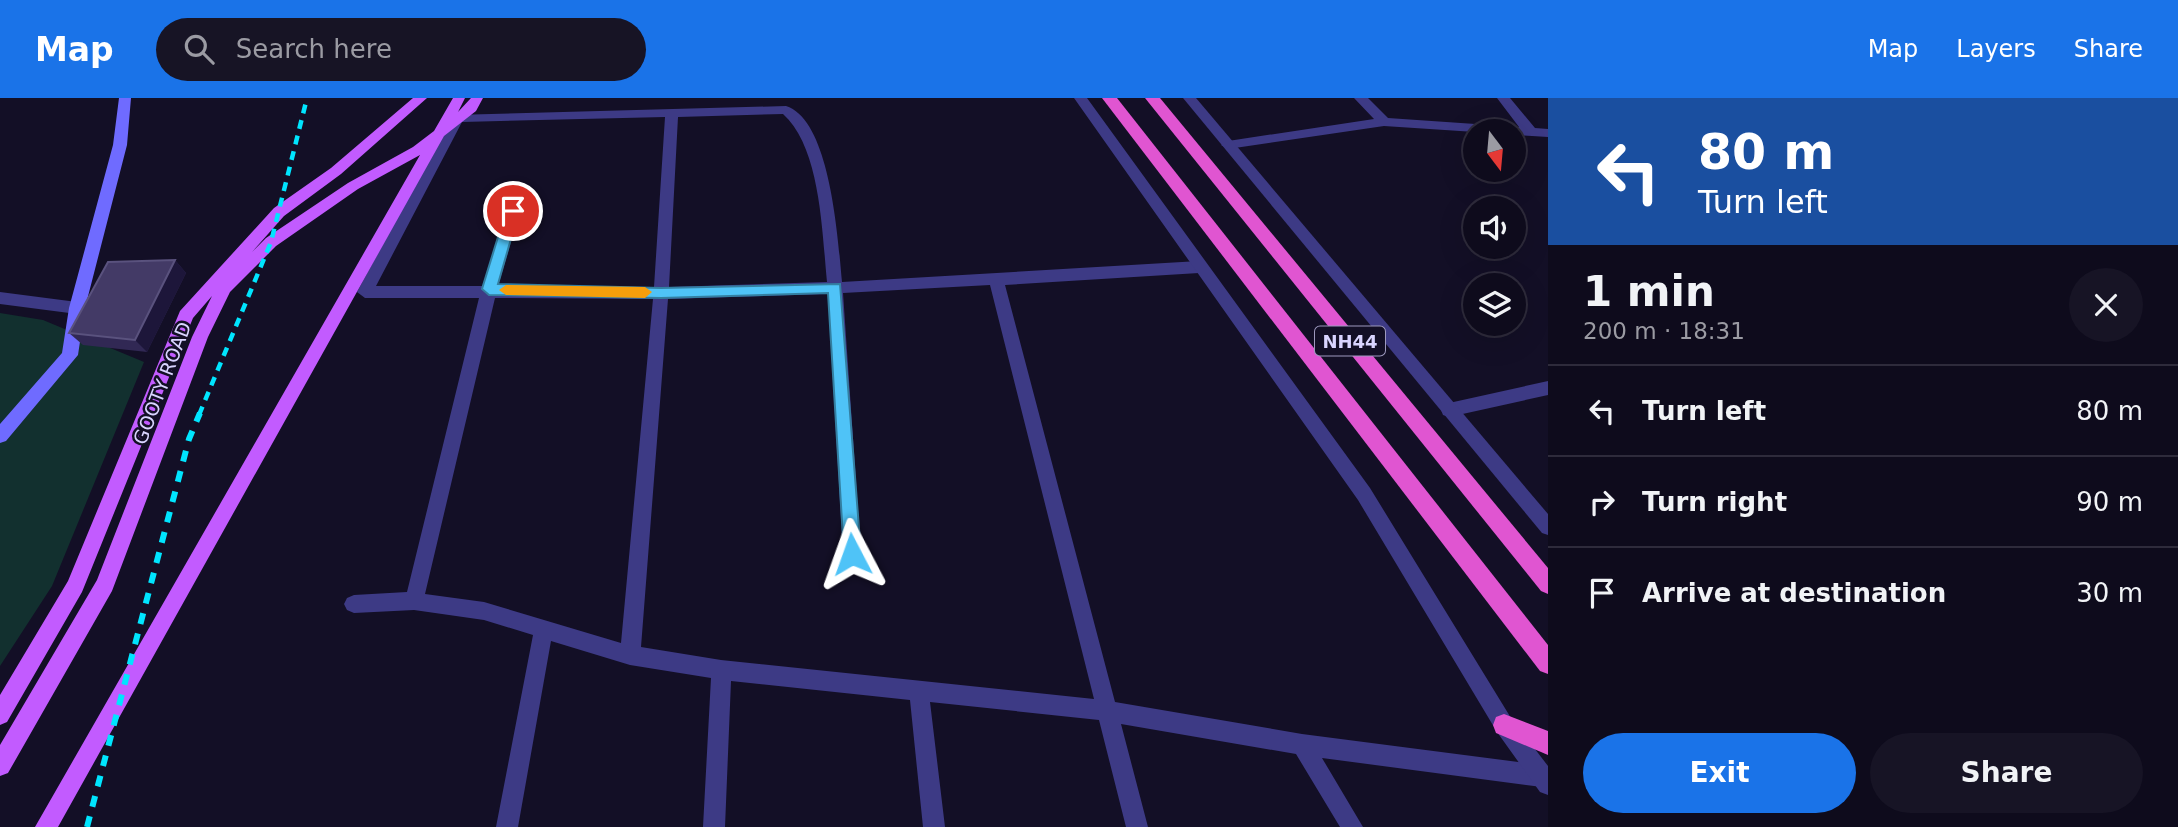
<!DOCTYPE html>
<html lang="en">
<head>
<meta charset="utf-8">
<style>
	body { margin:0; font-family:"DejaVu Sans",sans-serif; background:#171425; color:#f1f3f6; height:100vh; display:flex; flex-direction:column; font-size:26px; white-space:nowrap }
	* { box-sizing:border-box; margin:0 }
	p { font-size:23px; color:#9b9ba3 }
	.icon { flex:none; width:38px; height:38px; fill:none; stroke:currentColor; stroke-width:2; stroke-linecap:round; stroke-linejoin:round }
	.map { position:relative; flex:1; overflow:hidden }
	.sheet { display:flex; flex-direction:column; background:#0e0b1c; width:630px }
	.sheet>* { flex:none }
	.banner { background:#1a4fa0; color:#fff; overflow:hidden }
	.needle { width:46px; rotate:164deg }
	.fabs { position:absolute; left:1463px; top:21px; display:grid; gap:14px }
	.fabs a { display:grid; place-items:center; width:63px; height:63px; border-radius:50%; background:#0e0b1c; box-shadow:0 7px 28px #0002,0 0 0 2px #2e2b3b; font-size:35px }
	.pin { position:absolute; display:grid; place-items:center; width:60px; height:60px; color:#fff; margin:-30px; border:4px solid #fff; border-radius:50%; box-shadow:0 2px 7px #0007 }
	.me { position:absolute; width:77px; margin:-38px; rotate:356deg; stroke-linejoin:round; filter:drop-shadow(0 0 5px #0008) }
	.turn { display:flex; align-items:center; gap:24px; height:147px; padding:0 35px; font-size:32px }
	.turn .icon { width:91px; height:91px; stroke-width:2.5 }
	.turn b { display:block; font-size:49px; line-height:60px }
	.round { display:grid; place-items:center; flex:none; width:74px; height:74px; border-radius:37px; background:#171425 }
	.headline { display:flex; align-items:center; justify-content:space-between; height:119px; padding:0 35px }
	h1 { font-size:42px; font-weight:600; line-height:52px }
	.button { display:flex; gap:14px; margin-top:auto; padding:14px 35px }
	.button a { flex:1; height:80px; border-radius:42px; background:#1a73e8; color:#fff; font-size:28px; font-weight:600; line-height:80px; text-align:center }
	.button a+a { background:#171425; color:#f1f3f6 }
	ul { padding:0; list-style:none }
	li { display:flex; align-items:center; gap:21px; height:91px; padding:0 35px; border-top:2px solid #2e2b3b }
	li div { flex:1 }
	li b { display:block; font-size:26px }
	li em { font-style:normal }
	header { display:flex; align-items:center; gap:42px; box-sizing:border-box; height:98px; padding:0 35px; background:#1a73e8; color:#fff }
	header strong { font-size:33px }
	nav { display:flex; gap:38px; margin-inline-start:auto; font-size:24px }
	.search { width:490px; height:63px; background:#171425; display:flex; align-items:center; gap:18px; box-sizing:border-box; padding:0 24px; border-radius:38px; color:#9b9ba3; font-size:26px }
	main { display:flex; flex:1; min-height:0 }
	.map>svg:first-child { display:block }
</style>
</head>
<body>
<header>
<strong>Map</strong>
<div class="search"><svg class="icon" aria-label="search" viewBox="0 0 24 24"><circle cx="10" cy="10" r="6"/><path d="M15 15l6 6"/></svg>Search here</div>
<nav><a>Map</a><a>Layers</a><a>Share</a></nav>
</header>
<main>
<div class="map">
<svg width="1548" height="729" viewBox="0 0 1548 729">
	<rect width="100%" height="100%" fill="#130f26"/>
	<path fill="#12302f" d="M0,215L43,222L144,264L52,488L0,568Z"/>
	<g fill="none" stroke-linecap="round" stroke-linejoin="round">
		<g fill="#3d3a85" fill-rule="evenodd">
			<path d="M1354,0H1368L1388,20L1519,29L1497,0H1510L1535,30L1548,31V39L1514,37V33L1475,34L1384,28L1228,51L1221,47L1228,43L1374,21Z"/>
			<path d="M786,8C831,22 838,143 842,184L1199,163L1207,169L1199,175L1005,187L1115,604L1302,636L1542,667L1548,670V686L1542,689L1322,660L1363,729H1340L1296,656L1121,626L1148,729H1126L1099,622L930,604L945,729H923L910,602L731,583L725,729H703L711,580L630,567L551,543L518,729H496L533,537L484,522L414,512L354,515L347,512L344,506L347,500L354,497L407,494L479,200H365L357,194L453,17ZM783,16C821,50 822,135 827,184L669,189L678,19ZM665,19L654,189L498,188L520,113L513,108L506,113L483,188H376L462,24ZM990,187L1094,601L721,562L641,549L668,201L828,196L843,456L845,462L852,465L859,462L861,456L843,195ZM495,200L653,201L621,545L484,504L425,496Z"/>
			<path d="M0,194L77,204L85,210L77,216L0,206Z"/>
			<path d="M1548,283V297L1449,319L1443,317L1441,312L1443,307L1449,305Z"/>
		</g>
		<g fill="#3d3a85" fill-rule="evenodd">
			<path d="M1074,0H1087L1370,390L1511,620L1548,668V697L1540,694L1497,634L1358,402Z"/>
			<path d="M1183,0H1196L1548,416V437L1542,435Z"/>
		</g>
		<path fill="#6f6bff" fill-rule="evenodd" d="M119,0H131L127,47L85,210L78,257L6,343L0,345V326L62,255L69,210L113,47Z"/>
		<path fill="#c25bff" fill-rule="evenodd" d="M413,0H427L341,76L284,118L252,154L266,140L348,85L413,49L434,33L453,0H465L458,14L471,0H483L476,13L444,38L58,729H35L420,57L358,91L276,148L230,194L208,239L112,493L8,675L0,678V647L97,482L192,239L212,198L193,220L82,494L7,624L0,627V597L68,483L180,213L274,110L331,70Z"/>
		<g fill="#e055d1" fill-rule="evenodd">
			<path d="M1102,0H1117L1548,547V576L1540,573Z"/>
			<path d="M1145,0H1160L1548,470V496L1541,493Z"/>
			<path d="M1504,616L1548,633V657L1496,635L1493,627L1496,619Z"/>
		</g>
		<path stroke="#00e5ff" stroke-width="4.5" stroke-dasharray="9 7" stroke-linecap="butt" d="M199,317L271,144L307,0"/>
		<path stroke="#00e5ff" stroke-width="6" stroke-dasharray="11 10" stroke-linecap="butt" d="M87,729L189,341L200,315"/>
	</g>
	<path fill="#312854" d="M175,162L186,175L147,254L83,247L69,235Z"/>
	<path fill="#1d163a" d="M175,162L186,175L147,254L135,242Z"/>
	<path fill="#433a66" stroke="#5a527e" stroke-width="2" d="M175,162L135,242L69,235L108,164Z"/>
	<path fill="#4fc3f7" stroke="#337fa1" stroke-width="2" d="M513,108L519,113L498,186L661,190L840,186L861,456L858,462L852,464L844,456L828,195L661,200L489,197L482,191L506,113Z"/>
	<path fill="#f59e0b" d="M506,187L645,189L652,194L645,200L506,197L499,192Z"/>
	<g text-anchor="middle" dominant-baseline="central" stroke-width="5" stroke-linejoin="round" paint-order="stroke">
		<rect fill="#130f26" stroke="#9e99be" stroke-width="2" x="1315" y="228.5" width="70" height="29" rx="5"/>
		<g font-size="18" font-weight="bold" fill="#d9d4ff">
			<text x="1350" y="243">NH44</text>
		</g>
		<g font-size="19" fill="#d9d4ff" stroke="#130f26">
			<text transform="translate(162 285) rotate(-69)">GOOTY ROAD</text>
		</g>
	</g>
</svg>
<div class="fabs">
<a><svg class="needle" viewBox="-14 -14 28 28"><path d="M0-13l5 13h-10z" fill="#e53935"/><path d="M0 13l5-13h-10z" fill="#9b9ba3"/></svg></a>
<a><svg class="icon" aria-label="sound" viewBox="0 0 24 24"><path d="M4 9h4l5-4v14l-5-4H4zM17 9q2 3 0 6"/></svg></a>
<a><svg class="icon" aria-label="layers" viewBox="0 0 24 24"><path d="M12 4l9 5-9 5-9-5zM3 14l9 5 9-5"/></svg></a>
</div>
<div class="pin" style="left:513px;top:113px;background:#d93025"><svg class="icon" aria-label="arrive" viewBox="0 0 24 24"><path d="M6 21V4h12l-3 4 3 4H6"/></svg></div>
<svg class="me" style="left:852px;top:456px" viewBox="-20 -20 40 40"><path d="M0-17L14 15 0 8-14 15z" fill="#4fc3f7" stroke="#fff" stroke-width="4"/></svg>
</div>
<section class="sheet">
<div class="banner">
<div class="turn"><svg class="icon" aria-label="left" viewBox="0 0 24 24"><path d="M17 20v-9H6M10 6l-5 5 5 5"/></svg><div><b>80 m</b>Turn left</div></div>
</div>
<div class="headline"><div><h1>1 min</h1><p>200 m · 18:31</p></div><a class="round"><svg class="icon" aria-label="close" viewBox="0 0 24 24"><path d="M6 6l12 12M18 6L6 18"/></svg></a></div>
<ul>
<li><svg class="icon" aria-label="left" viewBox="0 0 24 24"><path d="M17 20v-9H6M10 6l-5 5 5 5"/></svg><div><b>Turn left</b></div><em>80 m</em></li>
<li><svg class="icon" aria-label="right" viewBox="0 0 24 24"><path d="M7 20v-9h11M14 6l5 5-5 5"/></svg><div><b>Turn right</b></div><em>90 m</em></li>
<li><svg class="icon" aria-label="arrive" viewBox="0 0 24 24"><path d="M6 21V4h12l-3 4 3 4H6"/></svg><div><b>Arrive at destination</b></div><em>30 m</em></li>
</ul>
<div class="button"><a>Exit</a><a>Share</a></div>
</section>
</main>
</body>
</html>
